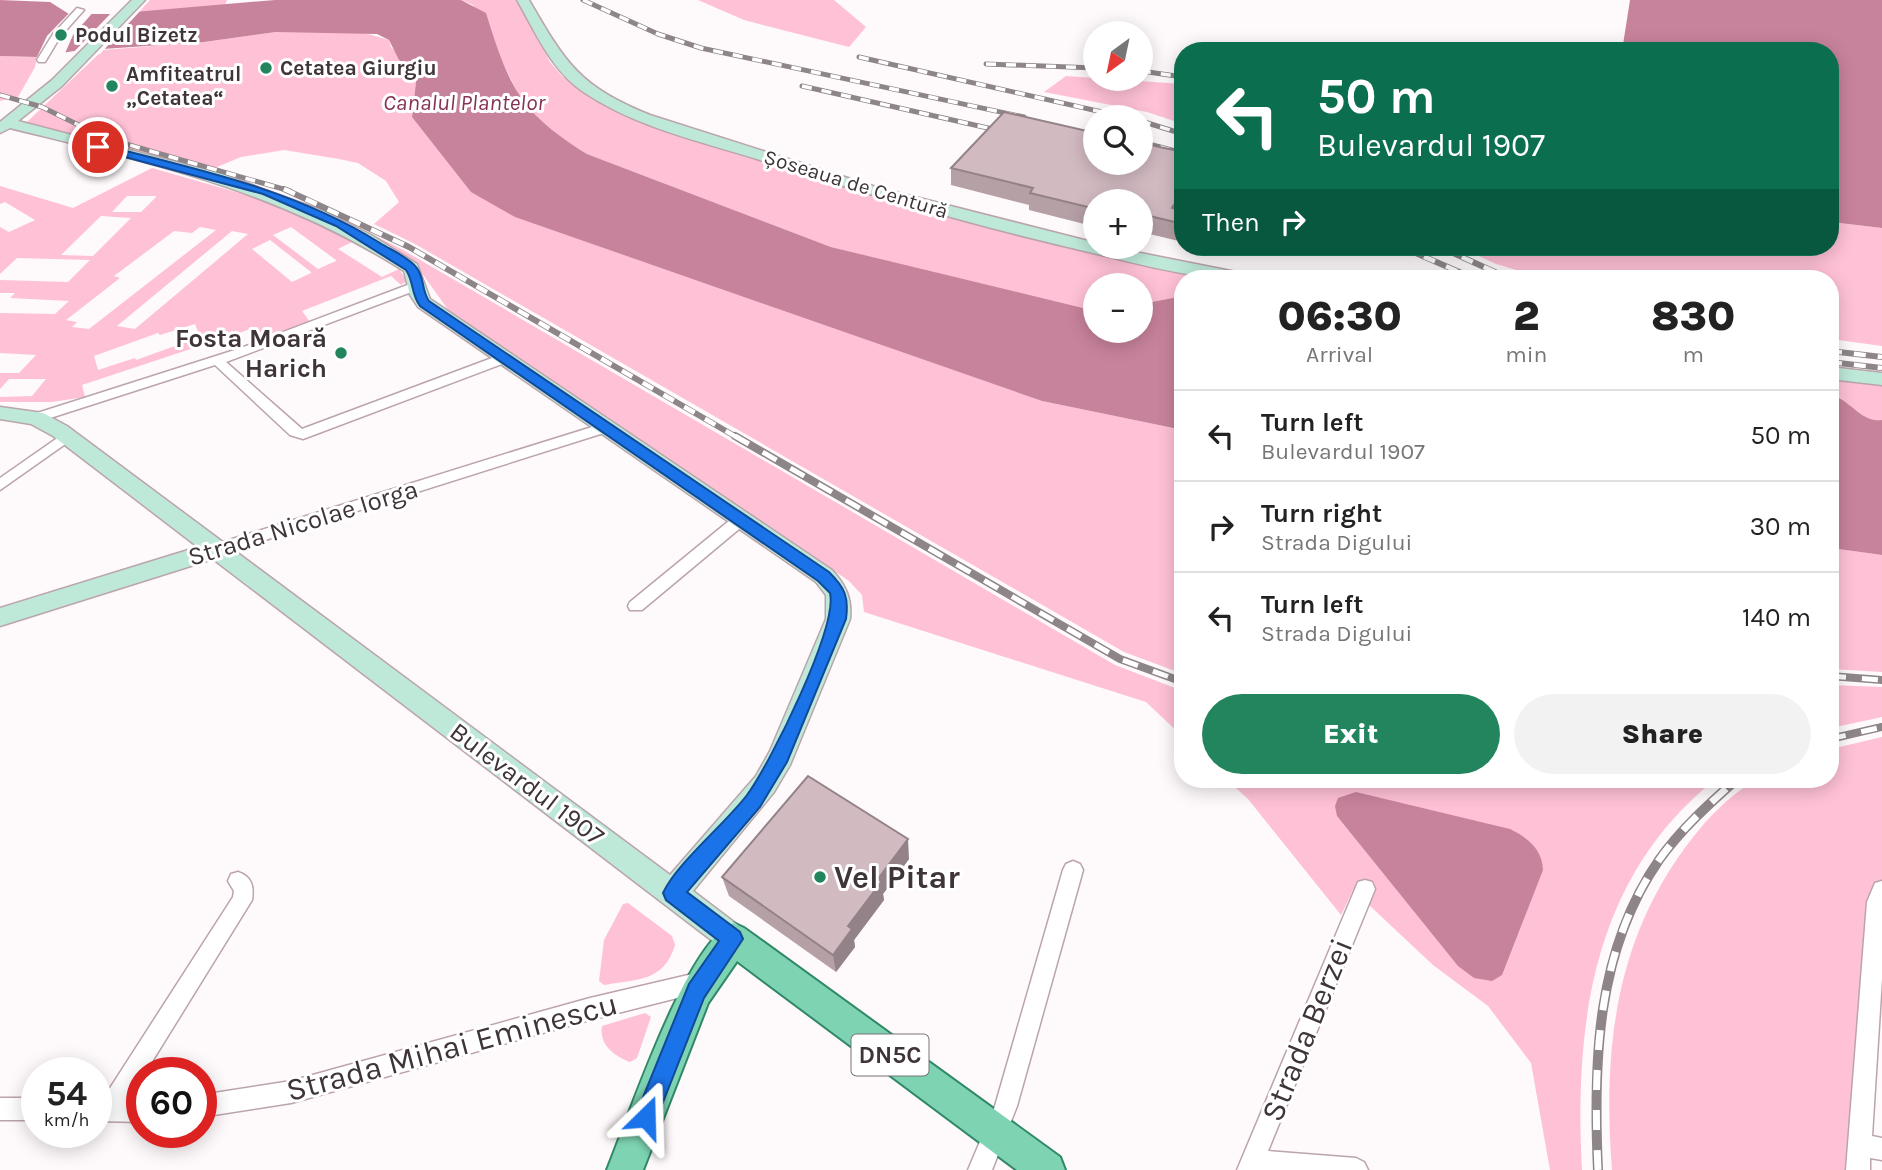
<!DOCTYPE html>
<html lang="en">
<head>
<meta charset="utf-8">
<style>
	body { margin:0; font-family:Karla,sans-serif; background:#f2f2f2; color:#222; height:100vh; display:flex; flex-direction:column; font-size:26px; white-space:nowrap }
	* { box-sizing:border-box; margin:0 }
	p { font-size:23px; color:#767676 }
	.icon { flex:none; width:38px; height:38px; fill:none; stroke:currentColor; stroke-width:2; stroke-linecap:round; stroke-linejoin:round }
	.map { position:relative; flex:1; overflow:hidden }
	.panel { position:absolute; left:1174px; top:270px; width:665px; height:518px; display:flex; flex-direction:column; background:#fff; border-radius:28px; box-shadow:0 4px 18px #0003 }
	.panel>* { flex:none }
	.banner { position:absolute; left:1174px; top:42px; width:665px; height:214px; border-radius:28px; box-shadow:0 4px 18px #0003; background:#0b6e4f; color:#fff; overflow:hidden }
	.needle { width:46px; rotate:213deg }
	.fabs { position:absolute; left:1083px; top:21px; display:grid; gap:14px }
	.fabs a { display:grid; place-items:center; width:70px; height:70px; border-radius:50%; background:#fff; box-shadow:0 4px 18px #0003; font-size:35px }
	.speed { position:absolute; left:21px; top:1057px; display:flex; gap:14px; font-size:35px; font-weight:700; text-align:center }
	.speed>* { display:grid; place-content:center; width:91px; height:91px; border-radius:50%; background:#fff; box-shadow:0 4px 18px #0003; line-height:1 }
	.speed small { font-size:18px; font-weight:400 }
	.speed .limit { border:10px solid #d22; background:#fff; color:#111 }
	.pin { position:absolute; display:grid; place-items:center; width:60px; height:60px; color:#fff; margin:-30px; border:4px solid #fff; border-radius:50%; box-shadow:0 2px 7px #0007 }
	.me { position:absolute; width:77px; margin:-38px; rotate:22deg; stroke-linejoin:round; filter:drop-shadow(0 0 5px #0008) }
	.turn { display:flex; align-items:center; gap:24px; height:147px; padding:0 28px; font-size:32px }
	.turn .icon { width:91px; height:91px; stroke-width:2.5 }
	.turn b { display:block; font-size:49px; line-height:60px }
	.then { display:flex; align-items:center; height:66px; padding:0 28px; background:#0003; gap:14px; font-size:26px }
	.eta { display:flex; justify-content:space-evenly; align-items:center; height:119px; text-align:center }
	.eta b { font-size:42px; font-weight:800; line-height:49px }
	.primary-button { display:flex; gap:14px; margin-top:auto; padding:14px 28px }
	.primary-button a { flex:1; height:80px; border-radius:42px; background:#23855e; color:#fff; font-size:28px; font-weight:800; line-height:80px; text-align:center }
	.primary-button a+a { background:#f2f2f2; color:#222 }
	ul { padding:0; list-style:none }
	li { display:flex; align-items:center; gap:21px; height:91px; padding:0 28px; border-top:2px solid #e0e0e0 }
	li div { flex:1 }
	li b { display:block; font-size:26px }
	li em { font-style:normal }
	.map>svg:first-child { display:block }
</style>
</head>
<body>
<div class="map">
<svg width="1882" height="1170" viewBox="0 0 1882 1170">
	<rect width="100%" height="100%" fill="#fef9fb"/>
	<g fill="#ffc1d6" fill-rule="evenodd">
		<path d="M150,0H227L225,5L138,13Z"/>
		<path d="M461,0H517L550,62L562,76L617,109L920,211L1093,253L1214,278H1183V296L1141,304V285H1096L1095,311H1088L831,247L587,154L551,131L523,103L473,5Z"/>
		<path d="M698,0H834L866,27L849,47L744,20Z"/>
		<path d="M276,32H361L389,40L391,47L417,73L412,117L427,134L829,324L1042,401L1183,430V674L1124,652L415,244L374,224L399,202L386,181L358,163L339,159L284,150L241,157L205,172L27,122L103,50L204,42Z"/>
		<path d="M0,56L37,57L35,67L18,97L0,101Z"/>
		<path d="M1066,76L1183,84V124L1147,112L1044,92Z"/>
		<path d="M152,168L292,208L354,241L338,249L382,277L399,269L407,281L401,285L391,276L302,311L310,322L263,338L257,327L82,385L85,397L52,402H0V397L32,396L46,379H9L0,389V373H19L36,355L0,353V313L55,314L69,301L10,298L15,293H0V280L68,282L90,260L17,258L0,274V227L9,232L35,220L5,202L0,204V186L73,208ZM127,196H156V197L141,212H112ZM101,216L131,218L93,256L61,255ZM200,227L216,230L89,329L72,327L77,322L66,320L120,278L114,276L174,231L192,233ZM291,227L336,260V261L318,269L273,235ZM232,231L248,234L135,329L117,326ZM270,240L311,272V273L292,282L252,249ZM195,324L200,337L136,360L135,358L98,370L94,356L158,333L160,335Z"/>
		<path d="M1831,222L1882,228V346L1831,339L1830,278H1544L1496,264L1460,247H1830Z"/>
		<path d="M364,230L403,250L1115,665L1183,691V737L1146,702L864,612L862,595L849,581L449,311L416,265L361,232Z"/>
		<path d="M1831,377L1882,384V420C1861,423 1850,399 1831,395Z"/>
		<path d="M1831,548L1882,555V672L1831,669Z"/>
		<path d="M1830,685L1882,687V717L1831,728Z"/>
		<path d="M1882,737V890L1850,1170H1612C1602,1042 1617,926 1703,825C1714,812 1745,782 1761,779C1782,774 1809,779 1830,779L1831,749Z"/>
		<path d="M1226,779H1716C1593,876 1574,1023 1582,1170H1550L1531,1063L1488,1006L1433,965L1353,890L1341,915L1248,799Z"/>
		<path d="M628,903L672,936L675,945C664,982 637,979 604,985L599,981L604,940L623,904Z"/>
		<path d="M645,1013L651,1017L637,1058L630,1062C614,1056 599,1045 602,1026Z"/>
	</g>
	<g fill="#c8839c">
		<path d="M0,0L50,2L69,14H111L275,0H461L486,13C509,87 520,113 587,154L831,247L1095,311L1096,331H1141V304L1183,296V430L1042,401L515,217L471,192L412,117L417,73L399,60L389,40L377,34L276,32L204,42L74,51L37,57L0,56Z"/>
		<path d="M1630,0H1882V228L1831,222L1830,51H1622Z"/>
		<path d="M1831,395C1850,399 1861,423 1882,420V555L1831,548Z"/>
		<path d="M1356,792L1510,829C1528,838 1542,849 1543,870L1502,975L1492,981L1474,978L1458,966L1337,816L1335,806L1338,798Z"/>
	</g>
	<g fill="#fef9fb">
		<path d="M96,9L73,35L63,58L35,61L47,36L72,10Z"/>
		<path d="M142,9L100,54L69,57L114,10Z"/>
	</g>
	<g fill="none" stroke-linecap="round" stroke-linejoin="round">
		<defs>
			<g id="street">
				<path d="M77,8L84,10L60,37L45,62H39L37,60L53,34Z"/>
				<path d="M418,281L422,282V288L226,362L302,429L500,355H510V361L303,439L290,435L215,365L41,421H31L29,418L31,415L241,348Z"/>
				<path d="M605,423L610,425L612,428L610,431L218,555L210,549L213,545Z"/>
				<path d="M66,432L73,437L71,440L0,490V478Z"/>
				<path d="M740,515L745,516L747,520L745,524L642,610H630L628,606L630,602L735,516Z"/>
				<path d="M1073,861L1080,864L1083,870L1017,1106L992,1170H968L995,1106L1063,870L1066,864Z"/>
				<path d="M238,872C252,877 254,886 252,900L145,1073H142V1078L128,1099L142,1100V1122L96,1121V1099H103L233,897L234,891L228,881L231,874Z"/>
				<path d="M1365,880L1372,882L1375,889L1268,1151L1356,1158L1364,1162L1368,1170H1237L1358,882Z"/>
				<path d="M1882,881V978L1872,1136L1882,1138V1160L1870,1158V1170H1846L1867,902L1875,883Z"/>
				<path d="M701,972L708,975L711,982L708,989L701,992L590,1020L291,1103L201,1117V1095L291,1081L590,998Z"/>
				<rect x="0" y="1098" width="37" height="22"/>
			</g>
			<g id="secondary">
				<path d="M132,0H145L62,86L18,121L222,174L323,211L371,235L417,264L430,299L832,570C846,585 852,599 850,619L790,765L774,792L693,891L743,929L748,939L743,949L733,953L723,949L213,559L0,626V608L198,547L53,436L31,424L0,419V407L43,413L67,426L670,875L756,776L770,751L826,619V595L816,582L418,307L410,295L404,271C277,190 154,164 10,128L0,133V122L52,80Z"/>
				<path d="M517,0H529C566,64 579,86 650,115L876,187L1096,243V247H1110L1241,273L1250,278C1198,281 1144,265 1093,253C980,227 868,195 757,159C699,141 636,127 585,93C552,72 536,33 517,0Z"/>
				<path d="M1830,367L1882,373V385L1830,379Z"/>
			</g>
			<path id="primary" d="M733,923L744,928L1060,1157L1065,1170H1017L737,961L708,1003L643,1170H607C628,1119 686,943 733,923Z"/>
		</defs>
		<use href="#street" stroke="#bba4ab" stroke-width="3"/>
		<use href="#secondary" stroke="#bba4ab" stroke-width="3"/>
		<use href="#primary" stroke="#2f8866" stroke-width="4"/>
		<use href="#street" fill="#fff" fill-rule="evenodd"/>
		<use href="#secondary" fill="#bee9d9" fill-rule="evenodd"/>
		<use href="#primary" fill="#7dd3b2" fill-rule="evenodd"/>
		<defs>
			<g id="rail-far3">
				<path d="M583,0L658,34L701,48L1024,117"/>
				<path d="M859,57L1124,117"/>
				<path d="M986,64L1096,68"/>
				<path d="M1141,71L1183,77"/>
				<path d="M802,86L1001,131"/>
				<path d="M0,95L42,107L105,138L290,191"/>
				<path d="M1141,121L1183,134"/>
				<path d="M1141,142L1183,153"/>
			</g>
			<g id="rail-far2">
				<path d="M284,189L409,247L738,438"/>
				<path d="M1402,247L1473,278"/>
				<path d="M1440,247L1508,278"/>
				<path d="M1830,351L1882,357"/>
				<path d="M1830,362L1882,368"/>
			</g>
			<g id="rail-far1">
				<path d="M735,436L1120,659L1183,682"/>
				<path d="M1830,676L1882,680"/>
				<path d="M1830,739L1882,727"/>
			</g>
			<path id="rail" d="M1598,1170C1593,1063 1596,951 1659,860C1681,829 1709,804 1737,779"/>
		</defs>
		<use href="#rail-far3" stroke="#8d8587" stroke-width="5"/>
		<use href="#rail-far2" stroke="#8d8587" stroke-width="6"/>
		<use href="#rail-far1" stroke="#8d8587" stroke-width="8"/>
		<use href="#rail" stroke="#8d8587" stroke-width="10"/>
		<use href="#rail-far3" stroke="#fff" stroke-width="3.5" stroke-dasharray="10" stroke-linecap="butt"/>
		<use href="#rail-far2" stroke="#fff" stroke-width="4.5" stroke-dasharray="12" stroke-linecap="butt"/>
		<use href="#rail-far1" stroke="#fff" stroke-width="5" stroke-dasharray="16" stroke-linecap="butt"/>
		<use href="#rail" stroke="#fff" stroke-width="7" stroke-dasharray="20" stroke-linecap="butt"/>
	</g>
	<g fill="#b5a0a6">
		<path d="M1183,152V204L1179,210L1183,211V242L1141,232V201H1096V227L1029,210V205L951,185V168Z"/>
		<path d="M909,859L883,894L884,900L854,940L855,947L836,972L729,896L722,877Z"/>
	</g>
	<g fill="#938287">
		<path d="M1183,191V203L1172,221V208Z"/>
		<path d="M908,839L909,859L883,894L884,900L854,940L855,947L836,972L833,955L848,926L878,879Z"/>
	</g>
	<g fill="#d2bac1" stroke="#938287" stroke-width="2">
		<path d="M1004,112L1096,133V163H1141V143L1183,152V191L1172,208L1183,211V224L1141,214V201H1096V209L1030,193L1033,188L951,168Z"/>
		<path d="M808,776L908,839L878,879L882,881L848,926L852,929L833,955L722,877Z"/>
	</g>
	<path fill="#1a73e8" stroke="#114b97" stroke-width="2" d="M98,144C196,169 294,189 380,243C391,250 408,257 416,267C425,277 421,290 429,301L829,572C845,588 849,597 846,619L787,762L760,807L687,892L740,932L743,939L704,998L654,1125L646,1128L638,1125L635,1117L689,984L719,941L666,900L663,893C676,864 726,823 747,795C770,764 838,627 830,593L818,581L420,306C411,294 414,282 406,270L336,226L263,194L95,149V145Z"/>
	<g fill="#23855e" stroke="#fff" stroke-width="2.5">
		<circle cx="61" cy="35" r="7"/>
		<circle cx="266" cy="68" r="7"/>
		<circle cx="112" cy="86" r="7"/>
		<circle cx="341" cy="353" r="7"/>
		<circle cx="820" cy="877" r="7"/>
	</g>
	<g text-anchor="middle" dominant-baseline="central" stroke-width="6" stroke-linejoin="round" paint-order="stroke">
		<g font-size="21" font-weight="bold" fill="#3f3538" stroke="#fff" text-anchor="start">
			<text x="75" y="35">Podul Bizetz</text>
			<text x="280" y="68">Cetatea Giurgiu</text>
			<text x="126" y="74">Amfiteatrul<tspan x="126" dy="24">„Cetatea“</tspan></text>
		</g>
		<g font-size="21" fill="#3f3538" stroke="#fff">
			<text transform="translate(856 184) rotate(17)">Șoseaua de Centură</text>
		</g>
		<g font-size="23" font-style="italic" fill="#853255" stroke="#fff">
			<text x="464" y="102">Canalul Plantelor</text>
		</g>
		<rect fill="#fff" stroke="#797274" stroke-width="2" x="851.5" y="1034.5" width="77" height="41" rx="5"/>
		<g font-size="24" font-weight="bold" fill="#3f3538">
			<text x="890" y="1055">DN5C</text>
		</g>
		<g font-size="26" font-weight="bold" fill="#3f3538" stroke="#fff" text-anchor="end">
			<text x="327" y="338">Fosta Moară<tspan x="327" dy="30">Harich</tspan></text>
		</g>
		<g font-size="26" fill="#3f3538" stroke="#fff">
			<text transform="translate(303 523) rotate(-17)">Strada Nicolae Iorga</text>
			<text transform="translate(527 784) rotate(37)">Bulevardul 1907</text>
		</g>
		<g font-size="32" font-weight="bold" fill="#3f3538" stroke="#fff" text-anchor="start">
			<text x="834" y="877">Vel Pitar</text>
		</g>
		<g font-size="32" fill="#3f3538" stroke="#fff">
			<text transform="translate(1307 1030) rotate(-68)">Strada Berzei</text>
			<text transform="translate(452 1047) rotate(-15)">Strada Mihai Eminescu</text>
		</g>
	</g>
</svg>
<div class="fabs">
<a><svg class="needle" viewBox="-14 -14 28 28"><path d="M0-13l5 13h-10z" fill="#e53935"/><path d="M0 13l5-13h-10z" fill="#767676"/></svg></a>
<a><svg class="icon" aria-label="search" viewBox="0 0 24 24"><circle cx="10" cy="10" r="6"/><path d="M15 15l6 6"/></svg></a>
<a>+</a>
<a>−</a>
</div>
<div class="speed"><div>54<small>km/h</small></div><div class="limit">60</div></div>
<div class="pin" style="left:98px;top:147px;background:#d93025"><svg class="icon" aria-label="arrive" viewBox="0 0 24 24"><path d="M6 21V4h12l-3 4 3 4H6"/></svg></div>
<svg class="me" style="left:646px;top:1117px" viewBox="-20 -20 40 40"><path d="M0-17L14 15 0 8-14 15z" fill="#1a73e8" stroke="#fff" stroke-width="4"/></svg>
<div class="banner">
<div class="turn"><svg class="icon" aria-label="left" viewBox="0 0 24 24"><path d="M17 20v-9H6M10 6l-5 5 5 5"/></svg><div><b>50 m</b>Bulevardul 1907</div></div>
<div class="then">Then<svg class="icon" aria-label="right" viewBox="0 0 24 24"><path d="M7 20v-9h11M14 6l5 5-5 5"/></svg></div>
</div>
<section class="panel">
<div class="eta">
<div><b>06:30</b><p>Arrival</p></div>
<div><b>2</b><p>min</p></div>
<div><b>830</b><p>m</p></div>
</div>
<ul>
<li><svg class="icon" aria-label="left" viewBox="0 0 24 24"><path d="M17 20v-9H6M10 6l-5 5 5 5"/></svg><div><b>Turn left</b><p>Bulevardul 1907</p></div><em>50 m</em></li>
<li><svg class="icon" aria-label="right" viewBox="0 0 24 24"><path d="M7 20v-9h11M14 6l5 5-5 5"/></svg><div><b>Turn right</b><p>Strada Digului</p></div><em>30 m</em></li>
<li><svg class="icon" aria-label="left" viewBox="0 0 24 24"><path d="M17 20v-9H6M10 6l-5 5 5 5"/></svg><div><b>Turn left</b><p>Strada Digului</p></div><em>140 m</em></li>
</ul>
<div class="primary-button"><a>Exit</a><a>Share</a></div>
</section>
</div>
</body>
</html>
